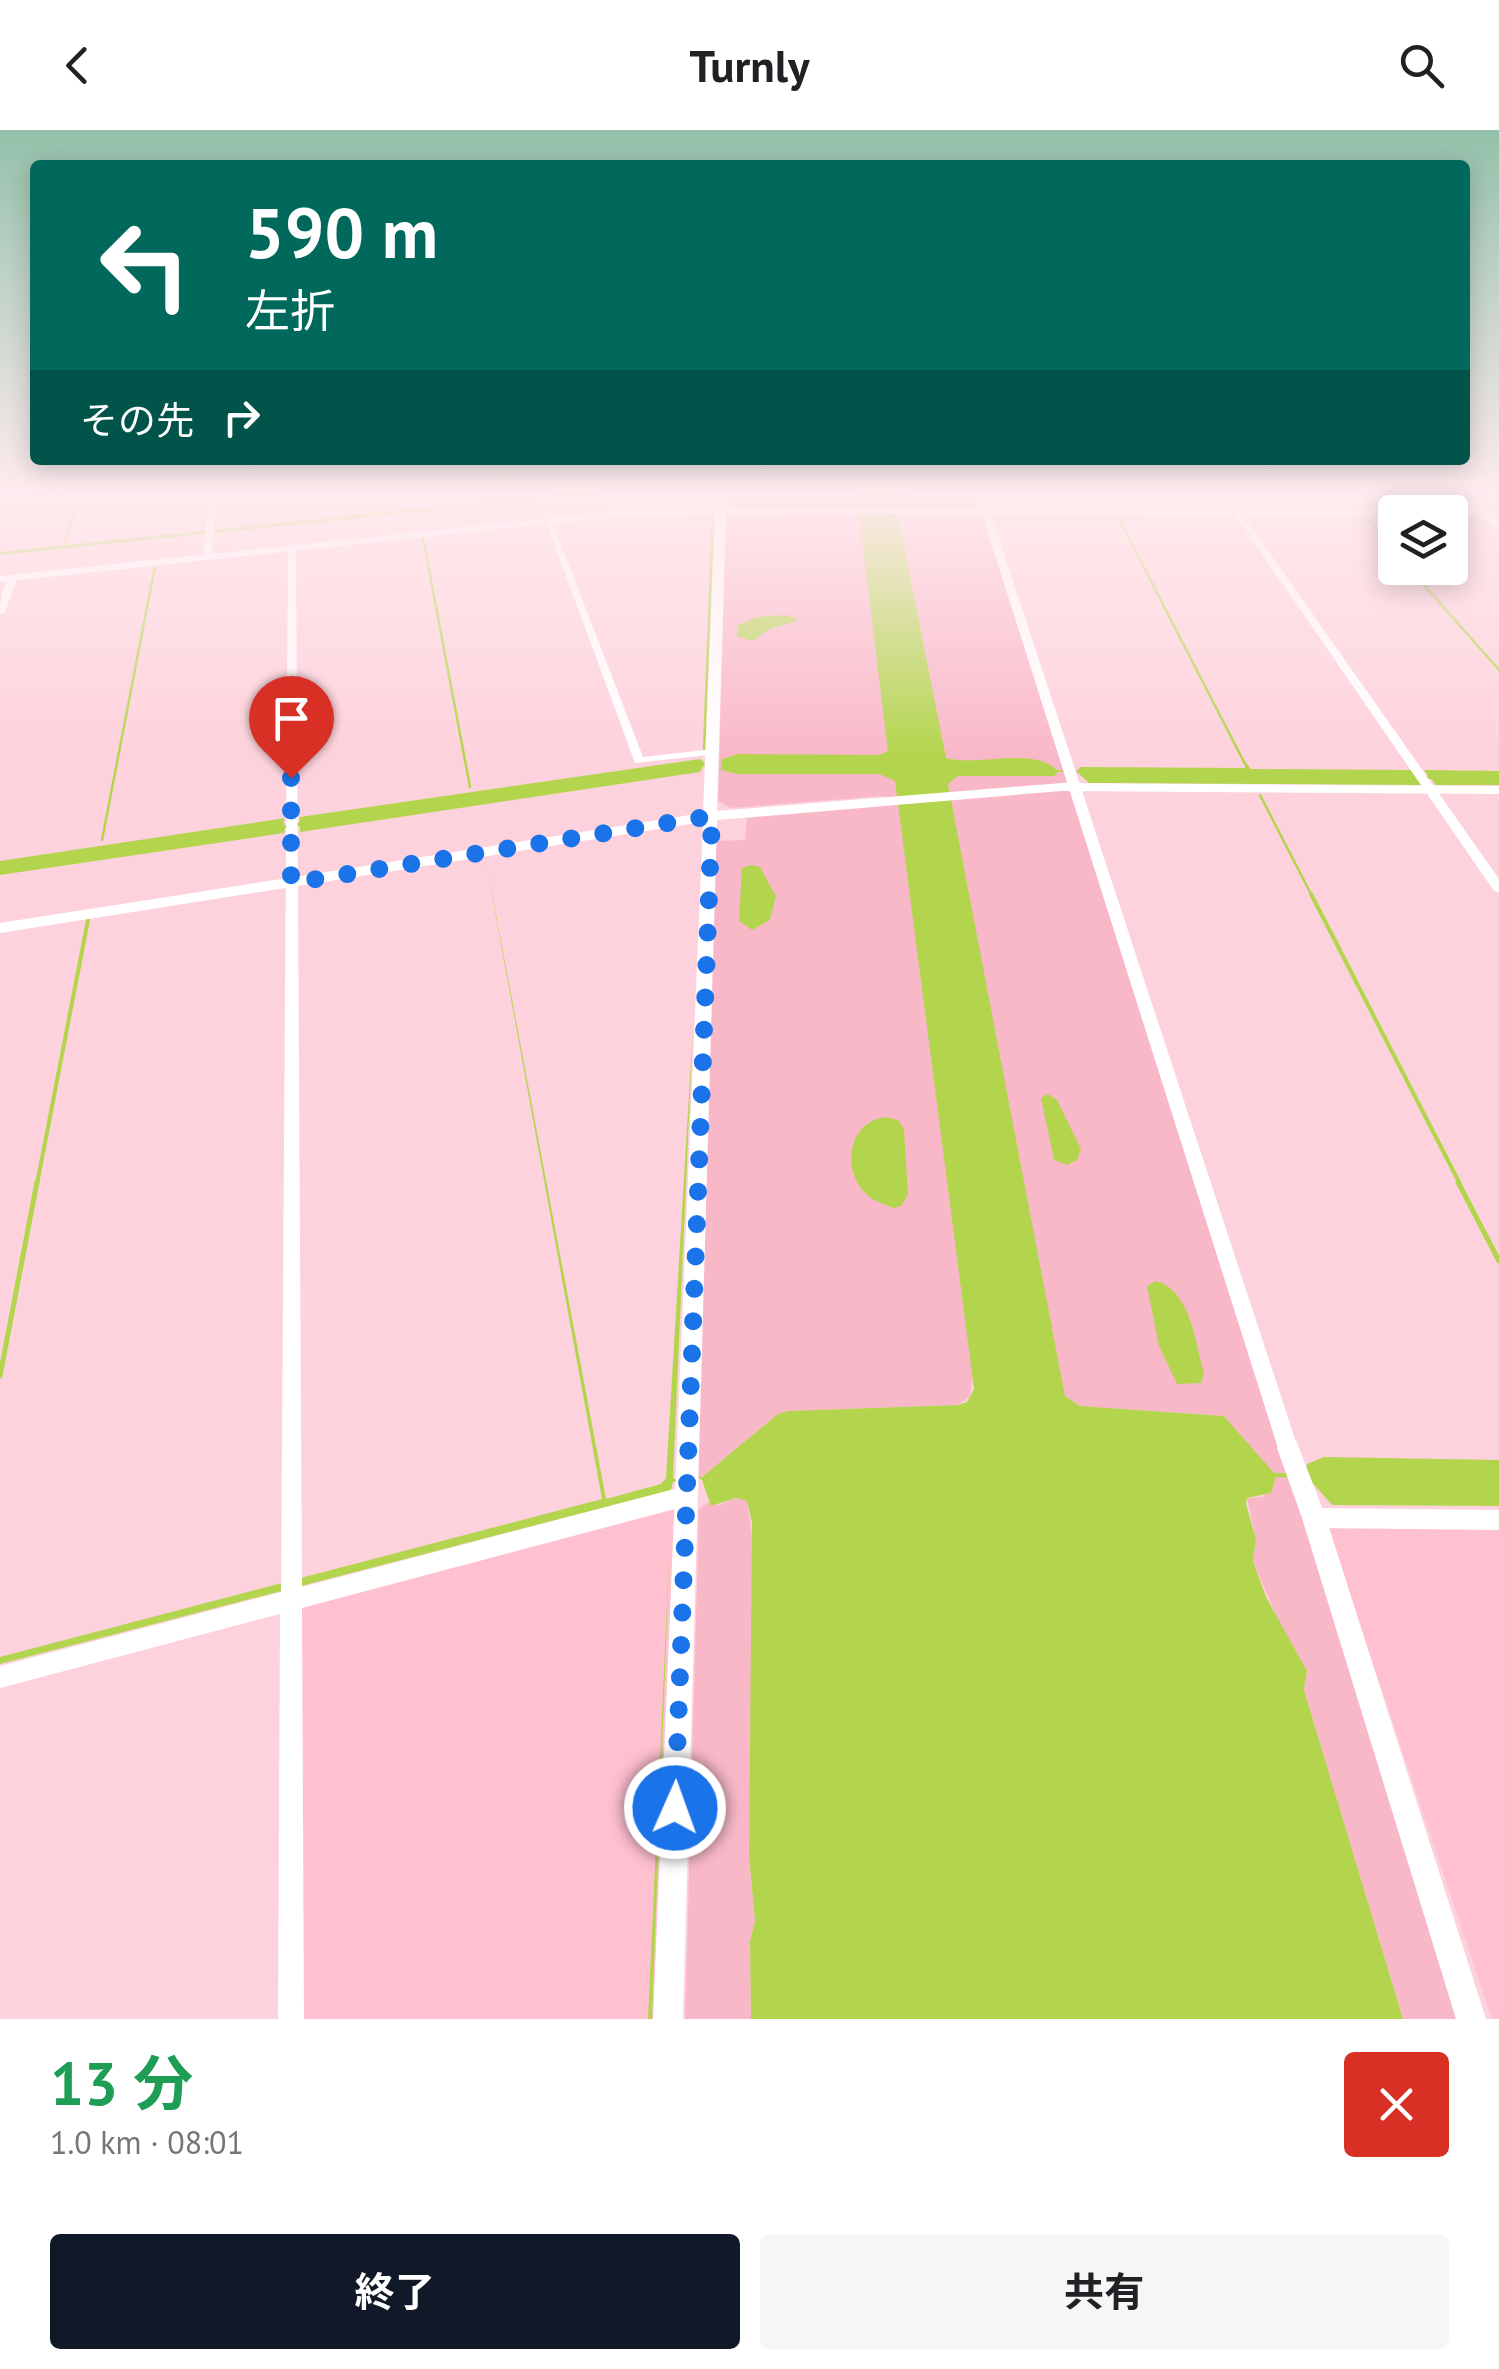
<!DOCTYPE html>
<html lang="ja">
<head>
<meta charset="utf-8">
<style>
	body { margin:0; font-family:"PT Sans","Noto Sans JP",sans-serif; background:#f6f6f6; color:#202124; height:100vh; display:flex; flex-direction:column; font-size:38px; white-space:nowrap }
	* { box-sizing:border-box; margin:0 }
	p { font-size:32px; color:#757577 }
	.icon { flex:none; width:55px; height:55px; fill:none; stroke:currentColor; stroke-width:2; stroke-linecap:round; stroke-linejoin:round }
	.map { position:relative; height:1889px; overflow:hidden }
	.side { display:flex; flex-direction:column; background:#fff; flex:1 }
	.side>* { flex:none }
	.top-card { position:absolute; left:30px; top:30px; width:1440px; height:305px; border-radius:10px; box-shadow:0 5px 25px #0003; background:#00695c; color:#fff; overflow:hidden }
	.buttons { position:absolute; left:1378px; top:365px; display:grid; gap:20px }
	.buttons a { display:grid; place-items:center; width:90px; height:90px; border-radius:10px; background:#fff; box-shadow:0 5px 25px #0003; font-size:50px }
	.pin { position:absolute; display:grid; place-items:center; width:85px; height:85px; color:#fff; margin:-102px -42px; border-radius:50% 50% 50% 0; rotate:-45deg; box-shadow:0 0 10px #0007 }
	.pin .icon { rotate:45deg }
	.me { position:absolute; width:110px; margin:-55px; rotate:2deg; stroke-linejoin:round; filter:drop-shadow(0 0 8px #0008) }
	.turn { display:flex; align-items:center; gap:35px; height:210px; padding:0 50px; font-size:45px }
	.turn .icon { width:130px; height:130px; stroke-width:2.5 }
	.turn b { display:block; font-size:70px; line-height:85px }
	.then { display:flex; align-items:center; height:95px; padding:0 50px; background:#0003; gap:20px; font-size:38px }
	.round { display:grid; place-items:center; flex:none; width:105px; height:105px; border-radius:10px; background:#f6f6f6 }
	.summary { display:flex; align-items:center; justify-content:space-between; height:170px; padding:0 50px }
	h1 { font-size:60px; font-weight:700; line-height:75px; color:#1e9e55 }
	.cta { display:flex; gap:20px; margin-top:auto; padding:20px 50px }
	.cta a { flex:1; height:115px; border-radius:10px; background:#111827; color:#fff; font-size:40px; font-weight:700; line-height:115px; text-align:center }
	.cta a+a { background:#f6f6f6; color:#202124 }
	header { display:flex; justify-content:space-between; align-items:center; height:130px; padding:0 50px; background:#fff; font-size:45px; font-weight:700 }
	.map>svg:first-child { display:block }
</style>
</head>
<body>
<header><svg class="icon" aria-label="back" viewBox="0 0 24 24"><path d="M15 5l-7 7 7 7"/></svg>Turnly<svg class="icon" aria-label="search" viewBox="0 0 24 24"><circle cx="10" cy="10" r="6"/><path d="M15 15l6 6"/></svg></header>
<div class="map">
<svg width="1499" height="1889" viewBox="0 0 1499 1889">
	<rect width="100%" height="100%" fill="#fed2dc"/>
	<g fill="#ffc0d0">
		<path d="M670,1377L679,1383L658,1889H299L297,1475Z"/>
		<path d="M1326,1393L1499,1397V1889H1492Z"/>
	</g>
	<g fill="#f9b8c8">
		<path d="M725,361H976L981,377L977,383L985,385L1068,650L1062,654L1065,660L1073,663L1291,1343H1273L1224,1286L1080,1276L1065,1266L1059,1246L972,1249L970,1266L958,1275L788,1281L778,1284L702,1347H697L716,711L745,710L747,688L885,676L883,666L731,678L718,671L726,385L846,383L847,380L737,379L725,375Z"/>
		<path d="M1275,1347H1291L1462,1889H1403L1304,1560L1307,1541L1287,1511L1253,1431L1256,1409L1247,1368L1263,1367Z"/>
		<path d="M736,1368L747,1371L754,1421L749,1726L755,1791L750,1811L751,1889H685L699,1379L709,1372L719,1375Z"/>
	</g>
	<g fill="#b3d54d">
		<path d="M586,361H626L0,425V422Z"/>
		<path d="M856,361H970L894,365L946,628C979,637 1031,616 1057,640L1077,641L1080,637L1245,638L1244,630L1251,639L1411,640L1415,646H1428L1424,640L1499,641V655H1436L1431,649H1419L1421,655L1089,653L1077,642H1058L1054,646H958L948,654L1065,1266L1080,1276L1224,1286L1274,1343H1305L1307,1334L1324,1327L1499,1330V1376L1332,1375L1308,1348L1276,1347L1271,1363L1247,1368L1246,1374L1256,1409L1253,1431L1266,1467L1307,1541L1304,1560L1403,1889H751L750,1811L755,1791L749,1726L752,1393L747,1371L736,1368L711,1376L702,1350L697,1347H702L778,1284L788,1281L958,1275L967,1272L974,1259L895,651L879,644H738L721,640L722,629L738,624L880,625L888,621Z"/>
		<path d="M785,485L796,488V491L769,499L753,511L737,506L738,495L757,487Z"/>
		<path d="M700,629L705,633L700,642L300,702V696L285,698L284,703L0,745V731L279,689L284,688V695L299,693L300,687Z"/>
		<path d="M485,726L606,1369L661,1354L666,1348L693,898L673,1348L679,1351L673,1352L671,1360L0,1534V1527L602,1369Z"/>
		<path d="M751,735L760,737L776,766L770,790L752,800L739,791L742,738Z"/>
		<path d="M1048,964L1057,970L1081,1019L1077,1030L1067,1035L1054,1030L1041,968Z"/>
		<path d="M885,987L898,990L904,999L908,1065L901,1076L893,1078C886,1075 877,1072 871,1068C841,1046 845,993 885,987Z"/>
		<path d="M1156,1151C1191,1161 1195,1212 1204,1243L1201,1253L1177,1254L1159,1216L1147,1156Z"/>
		<path d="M670,1410L652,1889H648Z"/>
	</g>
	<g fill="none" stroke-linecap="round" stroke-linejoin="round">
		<g stroke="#b3d54d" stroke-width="2.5">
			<path d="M1117,385L1245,634"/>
			<path d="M1364,386L1395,421"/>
			<path d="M423,408L470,657"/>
			<path d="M65,411L82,361"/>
			<path d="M1409,438L1499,540"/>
			<path d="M704,621L713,385"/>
			<path d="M1260,665L1312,766"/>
			<path d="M102,710L155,436"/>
		</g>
		<g stroke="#b3d54d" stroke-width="4">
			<path d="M1311,764L1460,1054"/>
			<path d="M37,1054L88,790"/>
		</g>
		<g stroke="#b3d54d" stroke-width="5">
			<path d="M1458,1052L1499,1131"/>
			<path d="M0,1246L37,1052"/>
		</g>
		<g fill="#fff" fill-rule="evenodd">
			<path d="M210,361H218L211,427L207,430L203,427Z"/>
			<path d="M457,361H465L466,374H460Z"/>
			<path d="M975,361H983L989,379L1231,380L1218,361H1226L1239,380L1395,381L1399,382H1395V385H1243L1499,749V762L1494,761L1235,385L991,384L1298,1318L1295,1325L1288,1327L1281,1325L1278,1318L982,384L721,383L717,381L721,379H981Z"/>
			<path d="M1455,361H1463L1486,381L1499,382V386H1491L1499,394V401L1481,386L1450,385V382H1446L1476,381Z"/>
			<path d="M545,389L552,391L643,627L713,619L719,622L717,624L635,633Z"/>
			<path d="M292,415L296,418L302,1457L686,1356L693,1359L696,1366L693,1373L686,1376L302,1478L304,1889H278L280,1484L0,1558V1536L281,1462L288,418Z"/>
			<path d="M13,445L17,448L5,482L0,485C0,471 2,453 13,445Z"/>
			<path d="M1314,1378L1499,1380V1400L1314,1398L1307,1395L1304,1388L1307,1381Z"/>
		</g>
		<g fill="#fff" fill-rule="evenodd">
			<path d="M716,361H726V381L717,681L1062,653L1499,656V664L1062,661L717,690L683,1889H653L703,692L0,803V793L703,683L715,384L624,386L0,452V446L624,380L716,378Z"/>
			<path d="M1288,1307L1296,1310L1326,1388L1486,1889H1456L1302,1388L1277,1318L1280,1310Z"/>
		</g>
	</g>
	<linearGradient id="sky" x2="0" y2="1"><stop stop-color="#93c1aa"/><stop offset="0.58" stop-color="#ffebef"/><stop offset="1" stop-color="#ffebef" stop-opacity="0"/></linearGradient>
	<rect width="1499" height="625" fill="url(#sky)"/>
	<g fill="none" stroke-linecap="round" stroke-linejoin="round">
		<path stroke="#1a73e8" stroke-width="18" stroke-dasharray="0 32.4" d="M291,648V753L712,686L675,1678"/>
	</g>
</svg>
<div class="buttons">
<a><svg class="icon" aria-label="layers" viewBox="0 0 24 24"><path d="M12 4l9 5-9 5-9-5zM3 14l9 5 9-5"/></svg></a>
</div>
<div class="pin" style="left:291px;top:648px;background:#d93025"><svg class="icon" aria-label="arrive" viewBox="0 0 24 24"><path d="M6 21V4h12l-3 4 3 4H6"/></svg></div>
<svg class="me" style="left:675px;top:1678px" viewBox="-20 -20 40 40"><circle r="17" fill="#1a73e8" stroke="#fff" stroke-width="3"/><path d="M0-11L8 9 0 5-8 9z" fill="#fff"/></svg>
<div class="top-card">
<div class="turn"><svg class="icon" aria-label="left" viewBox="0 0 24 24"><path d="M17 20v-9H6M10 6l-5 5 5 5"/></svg><div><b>590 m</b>左折</div></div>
<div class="then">その先<svg class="icon" aria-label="right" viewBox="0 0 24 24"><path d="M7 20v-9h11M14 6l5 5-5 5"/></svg></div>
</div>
</div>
<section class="side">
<div class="summary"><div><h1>13 分</h1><p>1.0 km · 08:01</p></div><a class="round" style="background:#d93025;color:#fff"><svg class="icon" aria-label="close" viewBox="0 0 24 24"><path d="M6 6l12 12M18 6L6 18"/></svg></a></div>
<div class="cta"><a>終了</a><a>共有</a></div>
</section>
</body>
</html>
